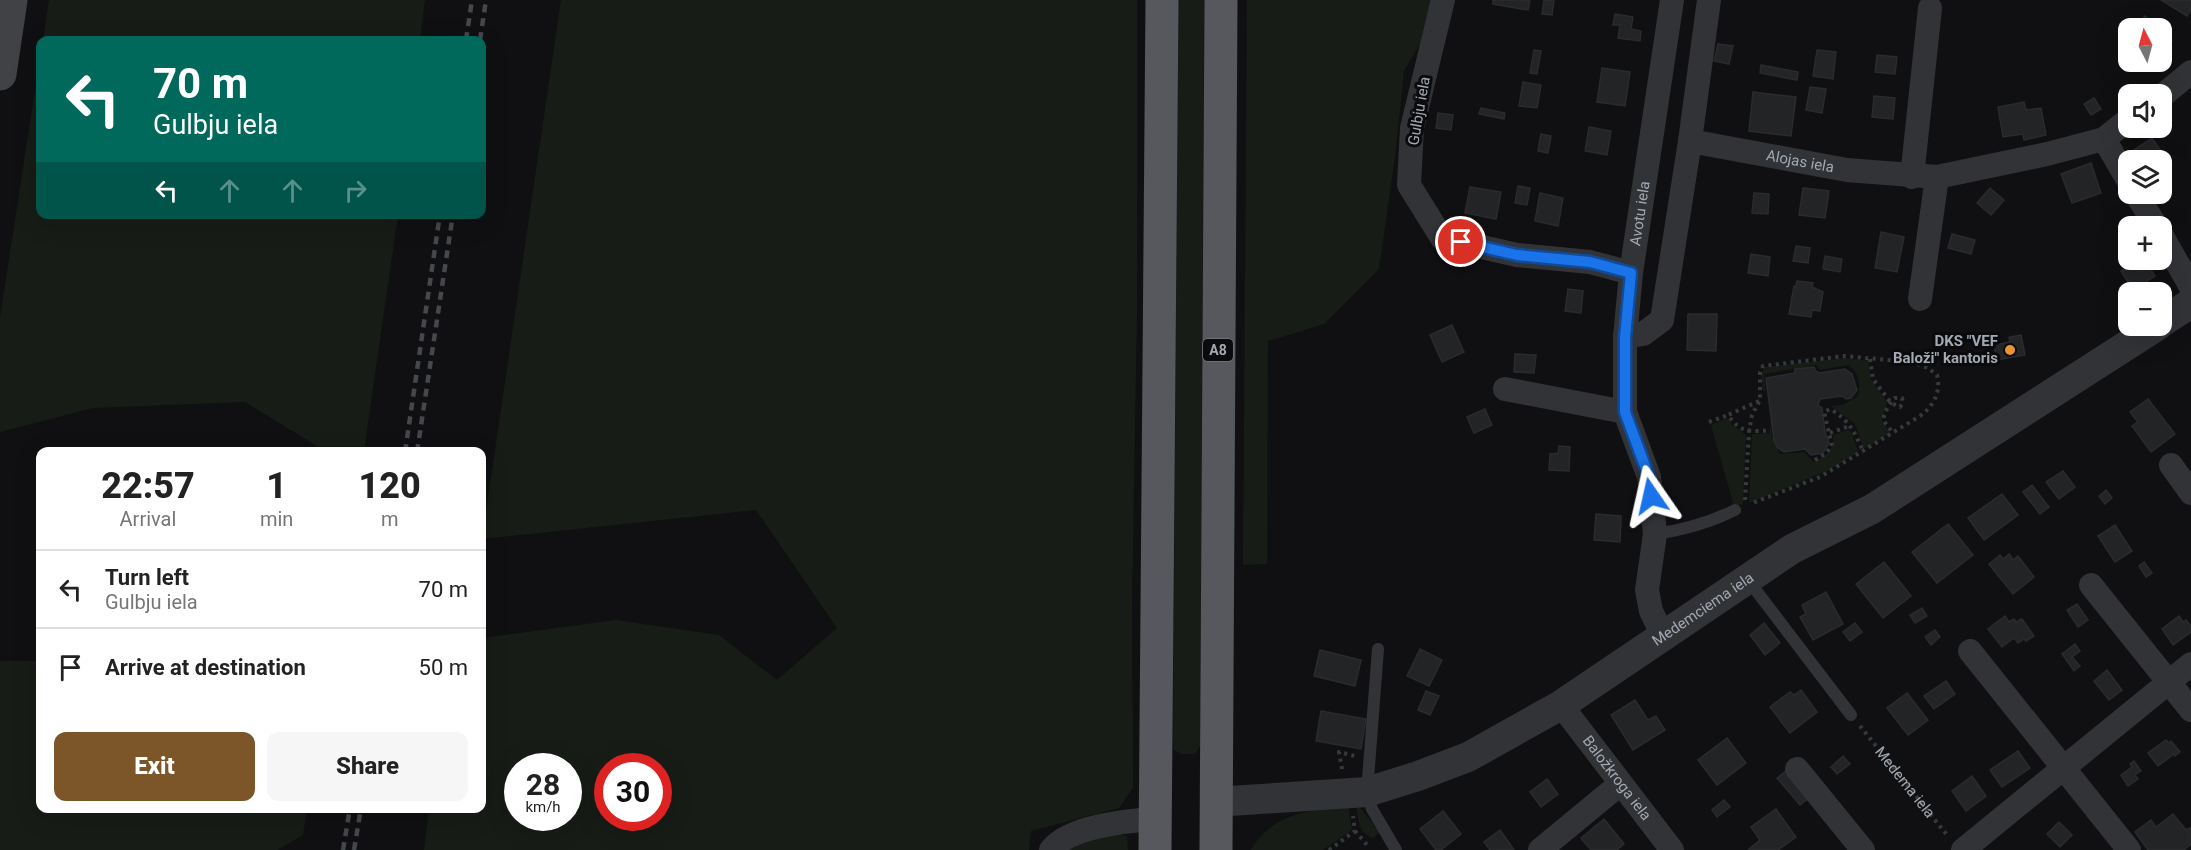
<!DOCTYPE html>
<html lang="en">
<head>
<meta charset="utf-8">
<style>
	body { margin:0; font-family:Roboto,sans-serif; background:#f6f6f6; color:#222; height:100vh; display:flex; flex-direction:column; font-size:22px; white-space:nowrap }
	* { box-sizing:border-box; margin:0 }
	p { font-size:20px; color:#767676 }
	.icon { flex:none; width:33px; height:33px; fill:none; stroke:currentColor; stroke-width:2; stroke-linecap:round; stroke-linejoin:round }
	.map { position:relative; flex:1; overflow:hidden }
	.sheet { position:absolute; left:36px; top:447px; width:450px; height:366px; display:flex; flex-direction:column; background:#fff; border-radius:12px; box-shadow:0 6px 24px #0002 }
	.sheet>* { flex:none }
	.banner { position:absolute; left:36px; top:36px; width:450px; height:183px; border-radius:12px; box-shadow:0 6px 24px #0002; background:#00695c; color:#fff; overflow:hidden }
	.needle { width:39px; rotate:354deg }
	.controls { position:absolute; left:2118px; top:18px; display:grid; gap:12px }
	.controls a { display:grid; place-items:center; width:54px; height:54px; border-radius:12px; background:#fff; box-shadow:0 6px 24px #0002; font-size:30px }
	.speed { position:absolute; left:504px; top:753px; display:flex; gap:12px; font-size:30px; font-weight:700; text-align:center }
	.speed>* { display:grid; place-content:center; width:78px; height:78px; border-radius:50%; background:#fff; box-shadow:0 6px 24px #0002; line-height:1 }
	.speed small { font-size:15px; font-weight:400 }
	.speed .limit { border:9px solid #d22; background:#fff; color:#111 }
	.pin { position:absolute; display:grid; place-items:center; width:51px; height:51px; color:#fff; margin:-26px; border:3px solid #fff; border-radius:50%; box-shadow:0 2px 6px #0007 }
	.me { position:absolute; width:66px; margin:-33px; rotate:349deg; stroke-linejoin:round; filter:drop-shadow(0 0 4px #0008) }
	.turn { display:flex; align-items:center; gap:21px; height:126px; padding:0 18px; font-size:27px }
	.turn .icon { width:78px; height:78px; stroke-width:2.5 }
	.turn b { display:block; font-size:42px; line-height:51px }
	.lanes { display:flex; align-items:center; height:57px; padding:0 18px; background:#0003; justify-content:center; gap:30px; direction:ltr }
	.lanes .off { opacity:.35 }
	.eta { display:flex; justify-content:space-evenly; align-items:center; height:102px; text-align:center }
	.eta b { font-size:36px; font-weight:800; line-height:42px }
	.cta { display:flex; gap:12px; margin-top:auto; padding:12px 18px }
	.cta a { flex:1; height:69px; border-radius:12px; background:#7c5628; color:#fff; font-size:24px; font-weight:800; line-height:69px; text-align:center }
	.cta a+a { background:#f6f6f6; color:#222 }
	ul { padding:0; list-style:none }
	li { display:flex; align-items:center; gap:18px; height:78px; padding:0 18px; border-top:2px solid #e0e0e0 }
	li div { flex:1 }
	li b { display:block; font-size:22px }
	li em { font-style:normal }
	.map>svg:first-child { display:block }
</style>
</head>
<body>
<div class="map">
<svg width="2191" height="850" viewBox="0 0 2191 850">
	<rect width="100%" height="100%" fill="#101012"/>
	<g fill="#171c17" fill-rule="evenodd">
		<path d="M49,0H425L420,40H43Z"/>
		<path d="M561,0H1137V313L1132,602L1133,788L1119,808L1031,831L1029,850H424L429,809L482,808V638L616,620L719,635L777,680L837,628L756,510L482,539ZM568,766V818H518V766ZM658,766V818H608V766Z"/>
		<path d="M1178,0H1204L1200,746L1195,754H1182L1174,750L1173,741Z"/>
		<path d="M1247,0H1439L1436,17L1404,71L1396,149L1379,269L1324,324L1268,341L1267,564L1243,565Z"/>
		<path d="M40,57V214L398,215L364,451H325L245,402L93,408L0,432V318Z"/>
		<path d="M1844,358L1868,361L1871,379L1887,402L1882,420L1890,433L1866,448L1863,447L1855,424L1831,406L1843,405L1858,396C1861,384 1859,372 1848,365L1820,370L1816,365L1764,374L1766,391H1763L1761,374L1765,367Z"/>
		<path d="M1728,418L1731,424L1746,435L1743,504L1734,506L1711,425Z"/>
		<path d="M1848,430L1851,431L1858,452L1827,471L1749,503L1752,434L1771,433L1780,454L1804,452L1814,462C1825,456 1835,450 1833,435Z"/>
		<path d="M0,661H40V808L307,809L303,835L277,850H0Z"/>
		<path d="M1348,804L1352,830L1323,850H1251C1273,812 1309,812 1348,804Z"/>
		<path d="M1358,805L1379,832L1374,838C1358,834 1359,821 1356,806Z"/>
		<path d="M1115,834L1127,836L1128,850H1068L1096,837Z"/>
	</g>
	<g fill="#232426" stroke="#2a2b2e" stroke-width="1.5">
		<path d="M1493,0H1530L1528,10L1493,4Z"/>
		<path d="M1544,0H1554L1552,15L1542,14Z"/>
		<path d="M2161,0H2191V9L2187,16Z"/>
		<path d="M1615,14L1633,17L1631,29L1641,31L1640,41L1618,38L1620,25H1613Z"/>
		<path d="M2145,16L2159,28H2135Z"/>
		<path d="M2162,31L2172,41L2162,52Z"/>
		<path d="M1718,44L1733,46L1729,64L1714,61Z"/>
		<path d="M1534,50L1541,51L1537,74L1530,73Z"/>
		<path d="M1817,50L1836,52L1833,79L1813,76Z"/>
		<path d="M1877,55L1897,57L1895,74L1875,72Z"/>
		<path d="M1761,65L1798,72L1797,80L1760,73Z"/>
		<path d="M1602,68L1630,72L1625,106L1597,102Z"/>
		<path d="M1523,82L1541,85L1537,108L1519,106Z"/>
		<path d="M1810,87L1826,89L1822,113L1806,110Z"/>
		<path d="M1753,92L1796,97L1791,136L1749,131Z"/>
		<path d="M1874,96L1895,98L1893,119L1872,117Z"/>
		<path d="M2094,98L2101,109L2091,115L2084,104Z"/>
		<path d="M2024,102L2026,110L2041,108L2046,135L2024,140L2023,134L2003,137L1998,107Z"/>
		<path d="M1481,108L1505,113L1504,119L1479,114Z"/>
		<path d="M1438,113L1453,115L1451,130L1436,128Z"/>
		<path d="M1589,127L1611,131L1607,155L1585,151Z"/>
		<path d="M1541,134L1551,136L1548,153L1538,151Z"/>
		<path d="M2152,138L2163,154L2153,160H2141L2134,150Z"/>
		<path d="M2091,163L2101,193L2072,203L2061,174Z"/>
		<path d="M1518,186L1530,188L1527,205L1515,203Z"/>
		<path d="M1470,187L1501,192L1496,219L1465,213Z"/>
		<path d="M1803,188L1829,191L1825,218L1799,215Z"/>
		<path d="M1990,188L2004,200L1991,215L1977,203Z"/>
		<path d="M1540,193L1563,198L1558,226L1535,221Z"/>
		<path d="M1754,193L1769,194L1768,214L1752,213Z"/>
		<path d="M1881,232L1904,237L1897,272L1875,268Z"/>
		<path d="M1952,234L1975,240L1971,254L1948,248Z"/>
		<path d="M1796,246L1810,248L1808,263L1793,261Z"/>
		<path d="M1751,254L1770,257L1768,276L1748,273Z"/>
		<path d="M1825,256L1842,259L1840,272L1823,269Z"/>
		<path d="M2139,260H2145L2155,276L2133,290L2121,271Z"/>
		<path d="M1797,281L1813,283L1812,287L1823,292L1820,311L1812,310L1811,317L1789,314L1794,286L1796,287Z"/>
		<path d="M1568,289L1583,291L1581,313L1565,311Z"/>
		<path d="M1688,314H1717L1716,351L1687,350Z"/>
		<path d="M1452,325L1464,352L1442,362L1430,335Z"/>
		<path d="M2021,335L2025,355L1997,360L1994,345L2010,342L2009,337Z"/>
		<path d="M1515,354L1536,355L1534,373L1514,372Z"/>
		<path d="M1814,367L1815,370L1819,373L1845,369L1852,374L1857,390L1851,398L1846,399L1842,396L1820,399L1818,405L1822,408L1825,432L1829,443L1823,453L1811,455L1805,449L1784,452L1777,447L1774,440L1766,378L1795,373V369Z"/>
		<path d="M2148,399L2175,434L2151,452L2132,426L2138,422L2130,412Z"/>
		<path d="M1485,409L1492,425L1474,433L1467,417Z"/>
		<path d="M1559,446L1570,447L1569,471L1549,470L1550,454L1558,453Z"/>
		<path d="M2063,471L2075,487L2059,499L2046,482Z"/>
		<path d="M2032,485L2049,507L2040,514L2023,492Z"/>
		<path d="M2106,490L2112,498L2105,504L2099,496Z"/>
		<path d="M2002,494L2018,515L1984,540L1968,518Z"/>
		<path d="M1596,514L1621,516L1620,542L1594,540Z"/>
		<path d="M1948,524L1973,555L1937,583L1912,552Z"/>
		<path d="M2115,525L2132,551L2115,562L2098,536Z"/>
		<path d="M2009,554L2013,560L2018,556L2034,577L2013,594L1989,564L2000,555L2003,559Z"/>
		<path d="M1884,562L1911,596L1883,618L1856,584Z"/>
		<path d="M2144,562L2152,573L2146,577L2139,566Z"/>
		<path d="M1826,592L1843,624L1813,640L1800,617L1806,614L1802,605Z"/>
		<path d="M2077,604L2088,620L2078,627L2067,610Z"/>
		<path d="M1922,608L1927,616L1915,623L1910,615Z"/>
		<path d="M2005,616L2009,622L2014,619L2016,622L2022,619L2034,636L2026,641L2024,639L2018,643L2014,638L2002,647L1988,629Z"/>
		<path d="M2179,616L2183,622L2186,620L2191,626V632L2173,645L2162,629Z"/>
		<path d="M1764,623L1780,643L1765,655L1750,635Z"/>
		<path d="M1855,623L1862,632L1850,641L1843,632Z"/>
		<path d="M1935,630L1940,637L1931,645L1925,637Z"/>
		<path d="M2075,644L2080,651L2072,657L2080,666L2074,671L2062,654Z"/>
		<path d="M1420,649L1442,660L1429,686L1407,676Z"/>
		<path d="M1320,650L1361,660L1355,686L1314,676Z"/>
		<path d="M2107,670L2122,690L2109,700L2094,681Z"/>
		<path d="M1946,681L1955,694L1934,709L1924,696Z"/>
		<path d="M1801,690L1817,712L1790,733L1770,707L1790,692L1794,695Z"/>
		<path d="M1426,691L1439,696L1430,715L1418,710Z"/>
		<path d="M1907,693L1928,720L1908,735L1887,708Z"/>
		<path d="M1635,700L1648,720L1656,716L1665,730L1633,750L1611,715Z"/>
		<path d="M1321,711L1366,719L1361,749L1316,741Z"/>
		<path d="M1727,738L1746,763L1717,785L1698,760Z"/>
		<path d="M2166,740L2169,743L2171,741L2180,752L2175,756L2174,754L2158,766L2148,753Z"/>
		<path d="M2018,751L2030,768L2002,787L1990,770Z"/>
		<path d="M1843,756L1850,764L1837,774L1831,767Z"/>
		<path d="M2134,761L2141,771L2135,775L2138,779L2128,786L2121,775L2132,767L2130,764Z"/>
		<path d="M1787,770L1810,797L1800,805L1777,778Z"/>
		<path d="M1972,776L1986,796L1966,811L1952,791Z"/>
		<path d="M1547,779L1558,794L1541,807L1530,792Z"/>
		<path d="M1724,800L1730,807L1717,817L1712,810Z"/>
		<path d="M1776,809L1796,837L1778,850H1748L1760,840L1751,827Z"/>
		<path d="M1443,811L1461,834L1441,850H1436L1420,829Z"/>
		<path d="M2173,814L2186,830L2190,828L2191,829V844L2184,850H2148L2135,832L2151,820L2156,827Z"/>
		<path d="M1604,819L1624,844L1617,850H1591L1581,838Z"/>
		<path d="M2059,822L2072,835L2060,847L2047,834Z"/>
		<path d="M1500,830L1514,850H1490L1484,842Z"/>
	</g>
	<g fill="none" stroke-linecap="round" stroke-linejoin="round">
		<g stroke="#373a3d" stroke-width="4" stroke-dasharray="3 4.5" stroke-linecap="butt">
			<path d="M1870,359L1873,379L1891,403L1900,407L1903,403L1902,398H1895C1889,404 1885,411 1883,420L1893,433"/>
			<path d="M1759,401L1728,415C1742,435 1750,430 1771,431"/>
			<path d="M1709,422L1728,415"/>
			<path d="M1830,433L1849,426"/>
			<path d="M1815,460L1825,454L1832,446L1824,412L1830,409C1849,420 1854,431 1863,451"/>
			<path d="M1745,500L1749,432L1752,415L1760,400V372L1763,366L1844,356L1911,362L1928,368L1937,375C1941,392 1934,406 1920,416L1820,477L1750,504"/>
			<path id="s1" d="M1860,726L1947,835"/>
			<path d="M1342,769L1339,752L1355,756"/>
			<path d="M1355,831L1368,846"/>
			<path d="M1329,850L1355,831L1353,816"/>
		</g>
		<g stroke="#313336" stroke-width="12">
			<path d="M1655,534C1684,530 1709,523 1735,510"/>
			<path d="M1748,580L1851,715"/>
			<path d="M1378,649L1367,792L1372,809L1396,850"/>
		</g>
		<g stroke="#313336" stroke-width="24">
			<path d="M1443,0L1412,128L1409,185L1442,238L1517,255L1590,262L1631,273"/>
			<path d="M2162,96L2191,72"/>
			<path d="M2104,139L2128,180"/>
			<path id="s2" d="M1690,141L1847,170L1937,177L2047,154L2104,139L2128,120"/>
			<path d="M1912,177L1930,8"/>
			<path d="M2136,194L2156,226"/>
			<path d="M2162,236L2191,287"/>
			<path d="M1920,299L1937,177"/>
			<path d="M1625,337L1643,334L1662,320L1690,141L1709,0"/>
			<path d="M1505,389L1625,412"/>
			<path d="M2171,465L2191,493"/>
			<path d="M2091,585L2191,710"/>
			<path id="s3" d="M1664,638L1651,611L1647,590L1655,534L1649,477L1625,412V337L1631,273L1672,0"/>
			<path d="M1970,651L2129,850"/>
			<path id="s4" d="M1561,705L1672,850"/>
			<path d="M1797,769L1863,850"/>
			<path d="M1051,850C1070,826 1126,821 1155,819"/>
			<path d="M1540,850L1620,784"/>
			<path d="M1963,850L2191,664"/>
		</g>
		<g stroke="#313336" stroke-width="30">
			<path d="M2162,322L2191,303"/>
			<path id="s5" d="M1215,802L1367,792L1418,776L1468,757L1561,705L1792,549L1872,509L2157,326"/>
		</g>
		<path stroke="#404246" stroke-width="33" d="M0,74L11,0"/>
		<g stroke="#56585e" stroke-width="33">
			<path d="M1155,850L1162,0"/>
			<path d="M1216,850L1221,0"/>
		</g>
		<g stroke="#44474b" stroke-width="4.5" stroke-dasharray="8 6" stroke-linecap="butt">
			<path d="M466,40L472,0"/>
			<path d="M480,40L486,0"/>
			<path d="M405,452L440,214"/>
			<path d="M417,452L453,214"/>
			<path d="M343,850L350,808"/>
			<path d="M354,850L361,808"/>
		</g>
	</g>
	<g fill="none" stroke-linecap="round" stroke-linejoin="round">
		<defs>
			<path id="route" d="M1461,242L1517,255L1590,262L1631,273L1625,337V412L1649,477L1651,496"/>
		</defs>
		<use href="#route" stroke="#114b97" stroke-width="15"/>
		<use href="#route" stroke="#1a73e8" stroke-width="10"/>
	</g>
	<circle fill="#ea9530" stroke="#0b0b0d" stroke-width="2" cx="2010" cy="350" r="6"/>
	<g text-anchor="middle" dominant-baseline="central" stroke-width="6" stroke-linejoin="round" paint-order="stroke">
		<rect fill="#0b0b0d" stroke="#757a80" stroke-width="1.5" x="1203" y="339" width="30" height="22" rx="4.5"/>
		<g font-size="14" font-weight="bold" fill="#a2a9b2">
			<text x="1218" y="350">A8</text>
		</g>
		<g font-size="15" fill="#a2a9b2" stroke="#0b0b0d">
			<text transform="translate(1419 111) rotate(-80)">Gulbju iela</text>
			<text stroke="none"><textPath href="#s2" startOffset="112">Alojas iela</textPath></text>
			<text stroke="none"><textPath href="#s3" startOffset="434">Avotu iela</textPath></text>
			<text stroke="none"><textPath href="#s5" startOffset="537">Medemciema iela</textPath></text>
			<text stroke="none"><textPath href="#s4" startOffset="92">Baložkroga iela</textPath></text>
			<text stroke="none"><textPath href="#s1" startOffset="72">Medema iela</textPath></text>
		</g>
		<g font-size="15" font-weight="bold" fill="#a2a9b2" stroke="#0b0b0d" text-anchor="end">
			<text x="1998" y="341">DKS "VEF<tspan x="1998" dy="17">Baloži" kantoris</tspan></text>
		</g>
	</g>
</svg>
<div class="controls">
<a><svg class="needle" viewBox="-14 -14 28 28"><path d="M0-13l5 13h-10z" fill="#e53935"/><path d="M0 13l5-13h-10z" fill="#767676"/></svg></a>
<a><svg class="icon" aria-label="sound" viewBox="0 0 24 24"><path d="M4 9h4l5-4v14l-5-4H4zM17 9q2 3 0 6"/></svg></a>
<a><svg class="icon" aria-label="layers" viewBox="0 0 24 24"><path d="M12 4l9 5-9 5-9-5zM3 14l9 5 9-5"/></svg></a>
<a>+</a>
<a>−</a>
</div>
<div class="speed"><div>28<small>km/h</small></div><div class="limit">30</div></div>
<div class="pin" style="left:1461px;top:242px;background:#d93025"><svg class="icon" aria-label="arrive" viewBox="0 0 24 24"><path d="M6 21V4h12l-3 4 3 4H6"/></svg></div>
<svg class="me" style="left:1651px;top:496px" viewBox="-20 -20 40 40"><path d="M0-17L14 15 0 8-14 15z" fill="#1a73e8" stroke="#fff" stroke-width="4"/></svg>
<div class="banner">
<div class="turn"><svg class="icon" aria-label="left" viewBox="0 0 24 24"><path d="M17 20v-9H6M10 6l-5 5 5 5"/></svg><div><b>70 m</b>Gulbju iela</div></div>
<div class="lanes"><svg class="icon" aria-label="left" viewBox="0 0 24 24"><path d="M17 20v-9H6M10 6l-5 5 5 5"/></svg><svg class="icon off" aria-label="ahead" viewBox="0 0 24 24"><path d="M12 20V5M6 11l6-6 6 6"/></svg><svg class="icon off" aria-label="ahead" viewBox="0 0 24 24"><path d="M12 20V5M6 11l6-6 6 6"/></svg><svg class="icon off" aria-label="right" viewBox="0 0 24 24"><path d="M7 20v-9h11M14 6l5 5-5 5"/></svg></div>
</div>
<section class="sheet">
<div class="eta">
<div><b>22:57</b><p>Arrival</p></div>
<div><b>1</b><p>min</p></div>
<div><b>120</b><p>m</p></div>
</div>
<ul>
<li><svg class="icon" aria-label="left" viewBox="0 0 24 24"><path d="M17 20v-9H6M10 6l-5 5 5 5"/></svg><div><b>Turn left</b><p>Gulbju iela</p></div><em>70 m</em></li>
<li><svg class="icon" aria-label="arrive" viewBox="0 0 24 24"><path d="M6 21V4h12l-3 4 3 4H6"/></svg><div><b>Arrive at destination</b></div><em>50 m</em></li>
</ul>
<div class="cta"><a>Exit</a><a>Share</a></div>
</section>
</div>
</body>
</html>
